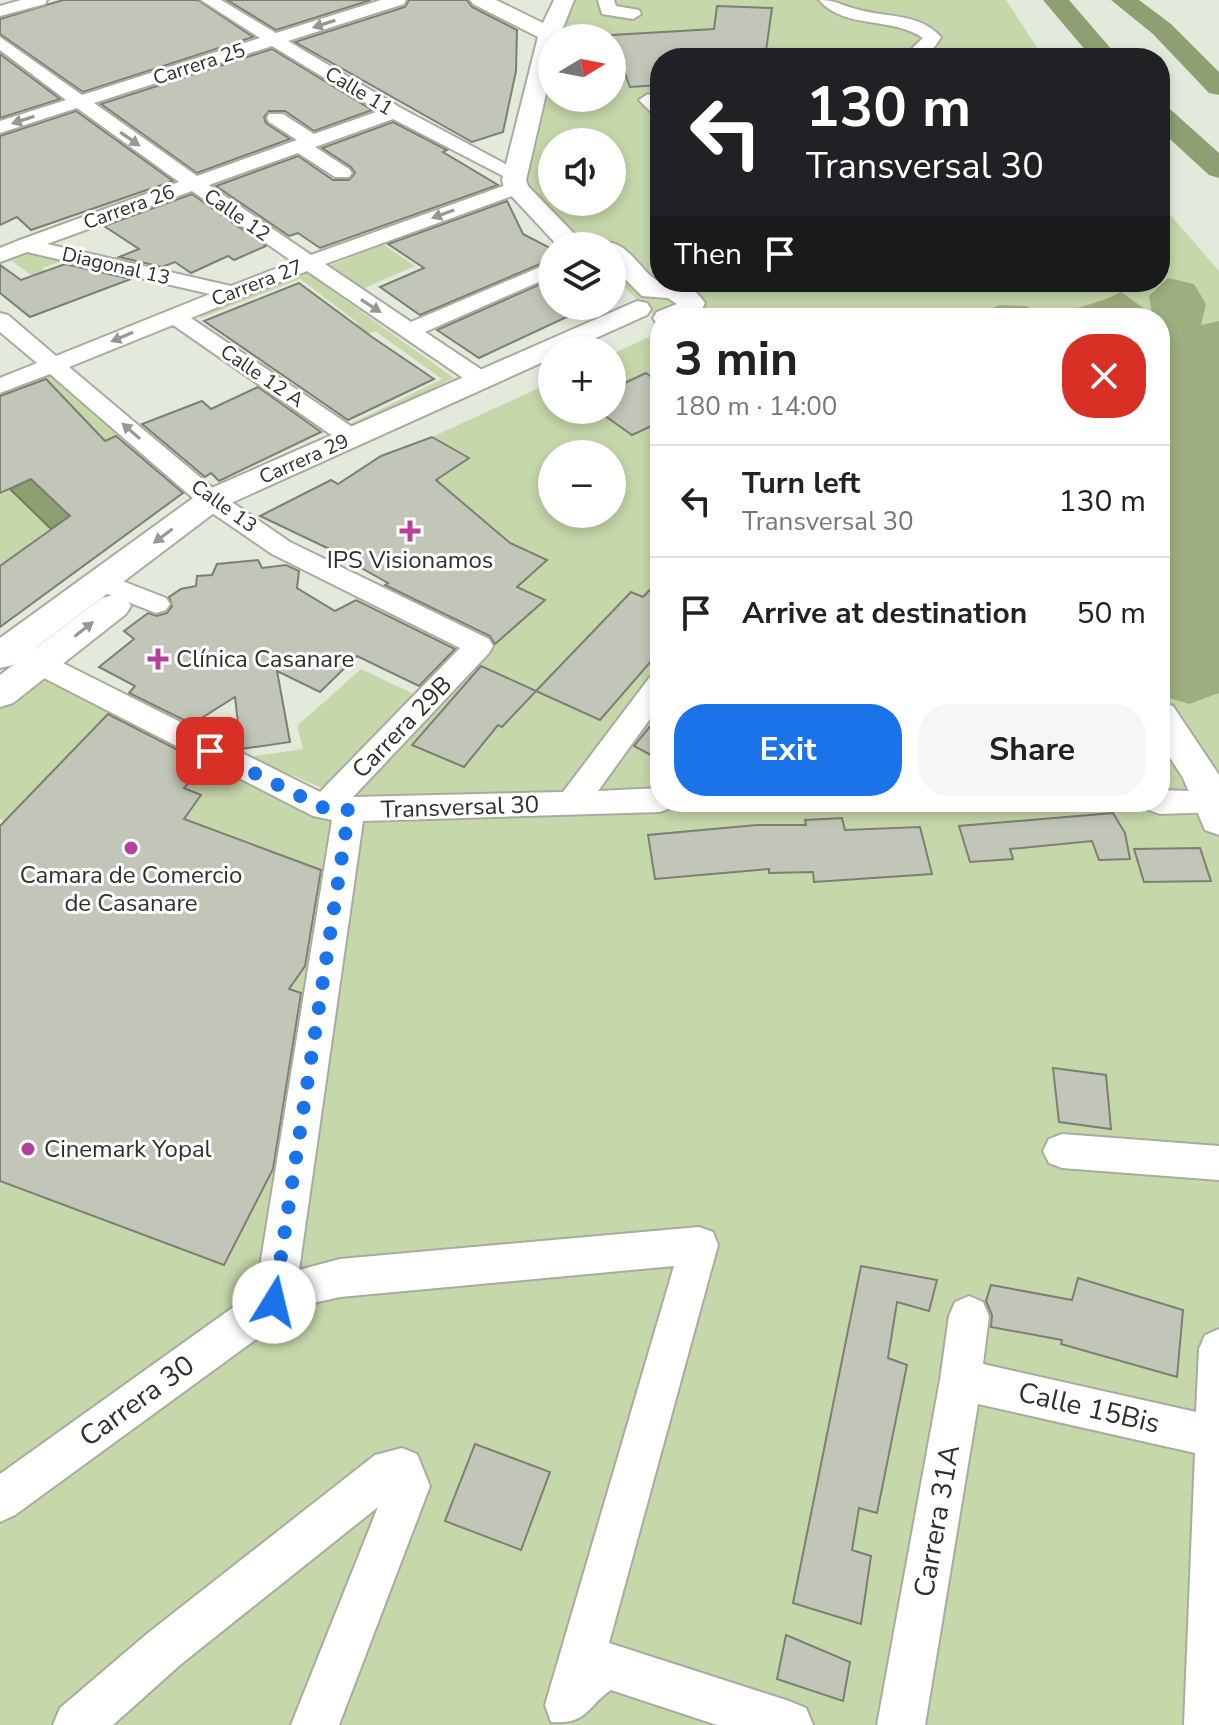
<!DOCTYPE html>
<html lang="en">
<head>
<meta charset="utf-8">
<style>
	body { margin:0; font-family:"Nunito Sans",sans-serif; background:#f6f6f6; color:#222; height:100vh; display:flex; flex-direction:column; font-size:30px; white-space:nowrap }
	* { box-sizing:border-box; margin:0 }
	p { font-size:26px; color:#767676 }
	.icon { flex:none; width:44px; height:44px; fill:none; stroke:currentColor; stroke-width:2; stroke-linecap:round; stroke-linejoin:round }
	.map { position:relative; flex:1; overflow:hidden }
	.details { position:absolute; left:650px; top:308px; width:520px; height:504px; display:flex; flex-direction:column; background:#fff; border-radius:32px; box-shadow:0 4px 12px #0003 }
	.details>* { flex:none }
	.banner { position:absolute; left:650px; top:48px; width:520px; height:244px; border-radius:32px; box-shadow:0 4px 12px #0003; background:#202124; color:#fff; overflow:hidden }
	.needle { width:52px; rotate:80deg }
	.tools { position:absolute; left:538px; top:24px; display:grid; gap:16px }
	.tools a { display:grid; place-items:center; width:88px; height:88px; border-radius:50%; background:#fff; box-shadow:0 4px 12px #0003; font-size:40px }
	.pin { position:absolute; display:grid; place-items:center; width:68px; height:68px; color:#fff; margin:-34px; border-radius:16px; box-shadow:0 4px 12px #0006 }
	.me { position:absolute; width:88px; margin:-44px; rotate:9deg; stroke-linejoin:round; filter:drop-shadow(0 0 6px #0008) }
	.turn { display:flex; align-items:center; gap:28px; height:168px; padding:0 24px; font-size:36px }
	.turn .icon { width:104px; height:104px; stroke-width:2.5 }
	.turn b { display:block; font-size:56px; line-height:68px }
	.then { display:flex; align-items:center; height:76px; padding:0 24px; background:#0003; gap:16px; font-size:30px }
	.round { display:grid; place-items:center; flex:none; width:84px; height:84px; border-radius:32px; background:#f6f6f6 }
	.summary { display:flex; align-items:center; justify-content:space-between; height:136px; padding:0 24px }
	h1 { font-size:48px; font-weight:700; line-height:60px }
	.button { display:flex; gap:16px; margin-top:auto; padding:16px 24px }
	.button a { flex:1; height:92px; border-radius:32px; background:#1a73e8; color:#fff; font-size:32px; font-weight:700; line-height:92px; text-align:center }
	.button a+a { background:#f6f6f6; color:#222 }
	ul { padding:0; list-style:none }
	li { display:flex; align-items:center; gap:24px; height:112px; padding:0 24px; border-top:2px solid #e0e0e0 }
	li div { flex:1 }
	li b { display:block; font-size:30px }
	li em { font-style:normal }
	.map>svg:first-child { display:block }
</style>
</head>
<body>
<div class="map">
<svg width="1219" height="1725" viewBox="0 0 1219 1725">
	<rect width="100%" height="100%" fill="#e4eadb"/>
	<g fill="#c6d7aa" fill-rule="evenodd">
		<path d="M570,0H1006L1044,58H660V282H1160V203L1219,271V1725H0V1181L225,1265L276,1162L301,994L289,989L321,945L333,875L184,819L201,795L184,788L211,758L336,809L494,645L544,600L517,587L546,560L519,547L496,566L462,549L491,526L436,479L432,437L552,382V410H612V354L660,332V802H1160V318H660V321L612,276V246H583L524,187L552,46V98H612V38H554ZM552,142H612V202H552ZM552,454H612V514H552Z"/>
		<path d="M383,244L415,266L362,289L329,266Z"/>
		<path d="M27,247L72,258L42,268L80,296L65,300L12,261L0,264V259Z"/>
		<path d="M303,270L454,378L351,430L346,426L442,379L375,331L275,376L257,365L358,323L300,279L201,318L196,313Z"/>
		<path d="M51,371L117,435L105,441L45,378L0,396V390Z"/>
		<path d="M10,489L51,529L0,566V493Z"/>
		<path d="M361,669L420,697L329,791L249,757L303,749L297,726Z"/>
		<path d="M37,671L113,709L5,821L0,819V700Z"/>
	</g>
	<path fill="#9dae7f" d="M1168,278L1194,284L1206,304L1201,325L1219,321V693L1189,704L1160,695V318H990L985,311L1000,305L1027,306L1033,315C1064,311 1092,307 1121,292L1152,314L1149,296Z"/>
	<path fill="#8e9f71" stroke="#717e5c" stroke-width="2" d="M31,479L70,516L51,529L10,489Z"/>
	<g fill="none" stroke-linecap="round" stroke-linejoin="round">
		<g fill="#8e9f71" fill-rule="evenodd">
			<path d="M1043,0H1069L1119,58H1092Z"/>
			<path d="M1111,0H1139L1171,24L1219,72V95L1209,93L1153,34Z"/>
			<path d="M1160,107L1170,109L1219,153V178L1209,175L1160,130Z"/>
		</g>
	</g>
	<g fill="#c1c6b8" stroke="#7b8073" stroke-width="2">
		<path d="M63,0H198L253,37L83,92L0,34V19Z"/>
		<path d="M227,0H371L276,30Z"/>
		<path d="M409,0H467L472,7L517,30L516,71L503,132L472,142L295,42L405,7Z"/>
		<path d="M717,6L772,8L765,58H660V85L630,87L622,65H612V35L714,29Z"/>
		<path d="M272,49L372,110L314,131L285,111H269L264,117L266,123L290,139L197,173L101,104Z"/>
		<path d="M0,54L60,99L0,118Z"/>
		<path d="M76,111L173,181L31,230L17,217L0,225V136Z"/>
		<path d="M393,122L447,150L443,152L498,185L320,248L298,233L289,236L216,186L298,156L333,180H349L355,173L351,167L322,148Z"/>
		<path d="M192,194L266,246L234,260L228,256L191,273L175,262L162,267L119,257L139,249L104,226Z"/>
		<path d="M507,201L523,234L552,249V259L420,315L380,287L424,268L388,244Z"/>
		<path d="M65,264L131,279L30,317L0,293V265L21,280Z"/>
		<path d="M552,279V306H590L479,358L437,330Z"/>
		<path d="M299,283L372,337L434,379L348,420L204,321Z"/>
		<path d="M646,373L660,383V422L632,435L601,413L612,410V389Z"/>
		<path d="M46,379L105,441L116,436L183,493L0,627V566L70,516L31,479L0,493V396Z"/>
		<path d="M258,387L321,432L219,481L211,473L205,477L142,424L202,401L211,409Z"/>
		<path d="M432,437L469,458L436,480L510,543L547,560L517,587L545,600L495,644L490,636L385,585L388,583L340,556H344L260,516L331,480L338,484L381,456Z"/>
		<path d="M258,560L262,568L286,565L299,571L297,588L335,611L356,600L455,649L419,686L357,656L320,692L277,671L290,742L241,749L235,697L192,724L129,693L135,686L99,667L134,639L124,631L148,613L157,616L167,613L172,606L169,597L181,589L196,586L197,576L212,575L217,564Z"/>
		<path d="M660,579V651L600,720L536,691L502,727L498,725L464,767L412,745L481,666L536,691L631,592L643,597Z"/>
		<path d="M108,714L205,764L184,788L201,795L184,819L321,870L305,966L289,989L301,993L273,1169L224,1265L0,1181V826Z"/>
		<path d="M660,714V760L634,746Z"/>
		<path d="M1113,813L1125,833L1130,859L1099,860L1092,841L1010,849L1013,859L970,862L959,826Z"/>
		<path d="M842,818L845,830L920,827L932,874L814,882L813,872L769,873V869L655,879L648,835L757,825H806L805,820Z"/>
		<path d="M1200,848L1211,881L1144,882L1134,849Z"/>
		<path d="M1053,1068L1106,1075L1111,1129L1059,1122Z"/>
		<path d="M861,1266L937,1280L929,1311L897,1302L888,1358L907,1365L877,1513L859,1508L852,1550L871,1556L861,1624L793,1603Z"/>
		<path d="M1078,1278L1183,1310L1177,1377L1061,1344L1062,1340L991,1327L992,1315L986,1301L991,1285L1072,1300Z"/>
		<path d="M475,1444L550,1472L521,1550L445,1521Z"/>
		<path d="M786,1635L850,1662L843,1701L777,1679Z"/>
	</g>
	<g fill="none" stroke-linecap="round" stroke-linejoin="round">
		<defs>
			<g id="minor">
				<path d="M21,0H47L45,4L0,16V6Z"/>
				<path d="M201,0H221L276,33L381,0H406L404,4L288,41L401,108L524,174L514,180L507,178L393,119L315,147L349,169L352,173L349,177H335L298,153L209,185L311,255L509,184H523L526,188L523,192L325,264L411,322L552,262V276L425,332L488,374L492,379L488,384H472L307,271L191,318L361,433L364,438L361,443H343L173,325L69,367L220,494L290,542L489,639L493,646L489,653L353,797L563,792L650,677L660,674V705L598,791L660,788V802H674L671,808L660,812L363,821L299,1270L340,1259L699,1227L713,1232L718,1245L609,1643L789,1701L806,1708L813,1725H717L611,1690C587,1706 588,1725 551,1722L545,1705L674,1266L340,1297L313,1303L288,1316L15,1515L0,1522V1474L256,1291L332,820L313,816L3,657L0,648L3,643L13,640L23,643L320,792L460,648L272,554L202,506L50,374L0,393V378L37,363L0,332V313L8,315L56,356L210,294L27,252L0,262V248L17,241L179,182L77,108L0,133V121L66,100L0,50V37L82,95L260,38ZM272,46L379,111L314,134L283,114H269L267,118L269,122L297,140L197,176L94,103ZM192,191L293,262L231,286L47,244Z"/>
				<path d="M598,0H614L616,6L639,10L641,14L633,19L602,14Z"/>
				<path d="M819,0C836,0 840,5 856,9C884,18 919,12 941,37C930,56 923,58 902,58L923,38C892,16 845,30 819,0Z"/>
				<path d="M648,94L660,101V116L653,114L639,100Z"/>
				<path d="M102,573L166,598L170,604L166,610L156,613L92,588L88,582L92,576Z"/>
				<path d="M1160,790L1219,792V812L1160,814L1149,810L1145,802H1160Z"/>
				<path d="M1062,1134L1219,1146V1180L1062,1168L1049,1163L1043,1151L1049,1139Z"/>
				<path d="M969,1296L983,1302L989,1316L983,1364L1196,1412L1199,1349L1205,1335L1219,1329V1725H1184L1195,1453L978,1404L925,1725H877L940,1380L949,1316L955,1302Z"/>
				<path d="M402,1448L417,1454L430,1486L339,1725H291L378,1507L180,1665L113,1725H53L60,1708L148,1633L375,1455Z"/>
			</g>
			<g id="major">
				<path d="M470,0H496L543,23L554,0H574L559,38H552V68L526,180L528,186L586,246H558L504,188L502,180L538,37L473,4Z"/>
				<path d="M612,243C633,248 645,278 661,282C682,288 690,281 705,303L698,317L660,318V325L657,324L653,318L657,312L677,304L668,298L642,296L612,266V246H602Z"/>
				<path d="M637,301L647,303L651,309L647,315L569,350H552V358L222,507L13,665L0,668V638L200,493Z"/>
				<path d="M114,595L126,598L131,606L126,614L13,703L0,707V675L102,598Z"/>
				<path d="M1160,702L1173,706L1219,775V835L1205,830L1183,778L1160,742Z"/>
			</g>
		</defs>
		<use href="#minor" stroke="#a7ac9e" stroke-width="4"/>
		<use href="#major" stroke="#a7ac9e" stroke-width="4"/>
		<use href="#minor" fill="#fff" fill-rule="evenodd"/>
		<use href="#major" fill="#fff" fill-rule="evenodd"/>
	</g>
	<defs><path id="oneway-solid" d="M-6-.8H1V-3.2L6.5 0L1 3.2V.8H-6Z" transform="scale(2)"/></defs>
	<g fill="#969894">
		<use href="#oneway-solid" transform="translate(324 24) rotate(162)"/>
		<use href="#oneway-solid" transform="translate(23 120) rotate(162)"/>
		<use href="#oneway-solid" transform="translate(130 139) rotate(35)"/>
		<use href="#oneway-solid" transform="translate(443 214) rotate(160)"/>
		<use href="#oneway-solid" transform="translate(371 306) rotate(33)"/>
		<use href="#oneway-solid" transform="translate(122 337) rotate(157)"/>
		<use href="#oneway-solid" transform="translate(131 431) rotate(-139)"/>
		<use href="#oneway-solid" transform="translate(163 536) rotate(143)"/>
		<use href="#oneway-solid" transform="translate(84 629) rotate(-38)"/>
	</g>
	<g fill="none" stroke-linecap="round" stroke-linejoin="round">
		<path stroke="#1a73e8" stroke-width="14" stroke-dasharray="0 25.2" d="M210,751L324,808L349,810L274,1302"/>
	</g>
	<g fill="#b44099" stroke="#fff" stroke-width="3">
		<path d="M406 519h8v8h8v8h-8v8h-8v-8h-8v-8h8z"/>
		<path d="M154 647h8v8h8v8h-8v8h-8v-8h-8v-8h8z"/>
		<circle cx="131" cy="848" r="8"/>
		<circle cx="28" cy="1149" r="8"/>
	</g>
	<g text-anchor="middle" dominant-baseline="central" stroke-width="6" stroke-linejoin="round" paint-order="stroke">
		<g font-size="20" fill="#2e302a" stroke="#fff">
			<text transform="translate(199 64) rotate(-18)">Carrera 25</text>
			<text transform="translate(359 91) rotate(31)">Calle 11</text>
			<text transform="translate(129 207) rotate(-20)">Carrera 26</text>
			<text transform="translate(237 215) rotate(35)">Calle 12</text>
			<text transform="translate(116 266) rotate(13)">Diagonal 13</text>
			<text transform="translate(257 283) rotate(-21)">Carrera 27</text>
			<text transform="translate(262 376) rotate(34)">Calle 12 A</text>
			<text transform="translate(304 459) rotate(-24)">Carrera 29</text>
			<text transform="translate(224 506) rotate(36)">Calle 13</text>
		</g>
		<g font-size="24" fill="#2e302a" stroke="#fff">
			<text x="410" y="560">IPS Visionamos</text>
			<text x="176" y="659" text-anchor="start">Clínica Casanare</text>
			<text x="131" y="875">Camara de Comercio<tspan x="131" dy="28">de Casanare</tspan></text>
			<text x="44" y="1149" text-anchor="start">Cinemark Yopal</text>
		</g>
		<g font-size="24" fill="#2e302a" stroke="#fff">
			<text transform="translate(402 727) rotate(-46)">Carrera 29B</text>
			<text transform="translate(460 807) rotate(-2)">Transversal 30</text>
		</g>
		<g font-size="28" fill="#2e302a" stroke="#fff">
			<text transform="translate(137 1401) rotate(-36)">Carrera 30</text>
			<text transform="translate(1089 1408) rotate(13)">Calle 15Bis</text>
			<text transform="translate(937 1521) rotate(-80)">Carrera 31A</text>
		</g>
	</g>
</svg>
<div class="tools">
<a><svg class="needle" viewBox="-14 -14 28 28"><path d="M0-13l5 13h-10z" fill="#e53935"/><path d="M0 13l5-13h-10z" fill="#767676"/></svg></a>
<a><svg class="icon" aria-label="sound" viewBox="0 0 24 24"><path d="M4 9h4l5-4v14l-5-4H4zM17 9q2 3 0 6"/></svg></a>
<a><svg class="icon" aria-label="layers" viewBox="0 0 24 24"><path d="M12 4l9 5-9 5-9-5zM3 14l9 5 9-5"/></svg></a>
<a>+</a>
<a>−</a>
</div>
<div class="pin" style="left:210px;top:751px;background:#d93025"><svg class="icon" aria-label="arrive" viewBox="0 0 24 24"><path d="M6 21V4h12l-3 4 3 4H6"/></svg></div>
<svg class="me" style="left:274px;top:1302px" viewBox="-20 -20 40 40"><circle r="19" fill="#fff"/><path d="M0-13L10 11 0 6-10 11z" fill="#1a73e8"/></svg>
<div class="banner">
<div class="turn"><svg class="icon" aria-label="left" viewBox="0 0 24 24"><path d="M17 20v-9H6M10 6l-5 5 5 5"/></svg><div><b>130 m</b>Transversal 30</div></div>
<div class="then">Then<svg class="icon" aria-label="arrive" viewBox="0 0 24 24"><path d="M6 21V4h12l-3 4 3 4H6"/></svg></div>
</div>
<section class="details">
<div class="summary"><div><h1>3 min</h1><p>180 m · 14:00</p></div><a class="round" style="background:#d93025;color:#fff"><svg class="icon" aria-label="close" viewBox="0 0 24 24"><path d="M6 6l12 12M18 6L6 18"/></svg></a></div>
<ul>
<li><svg class="icon" aria-label="left" viewBox="0 0 24 24"><path d="M17 20v-9H6M10 6l-5 5 5 5"/></svg><div><b>Turn left</b><p>Transversal 30</p></div><em>130 m</em></li>
<li><svg class="icon" aria-label="arrive" viewBox="0 0 24 24"><path d="M6 21V4h12l-3 4 3 4H6"/></svg><div><b>Arrive at destination</b></div><em>50 m</em></li>
</ul>
<div class="button"><a>Exit</a><a>Share</a></div>
</section>
</div>
</body>
</html>
